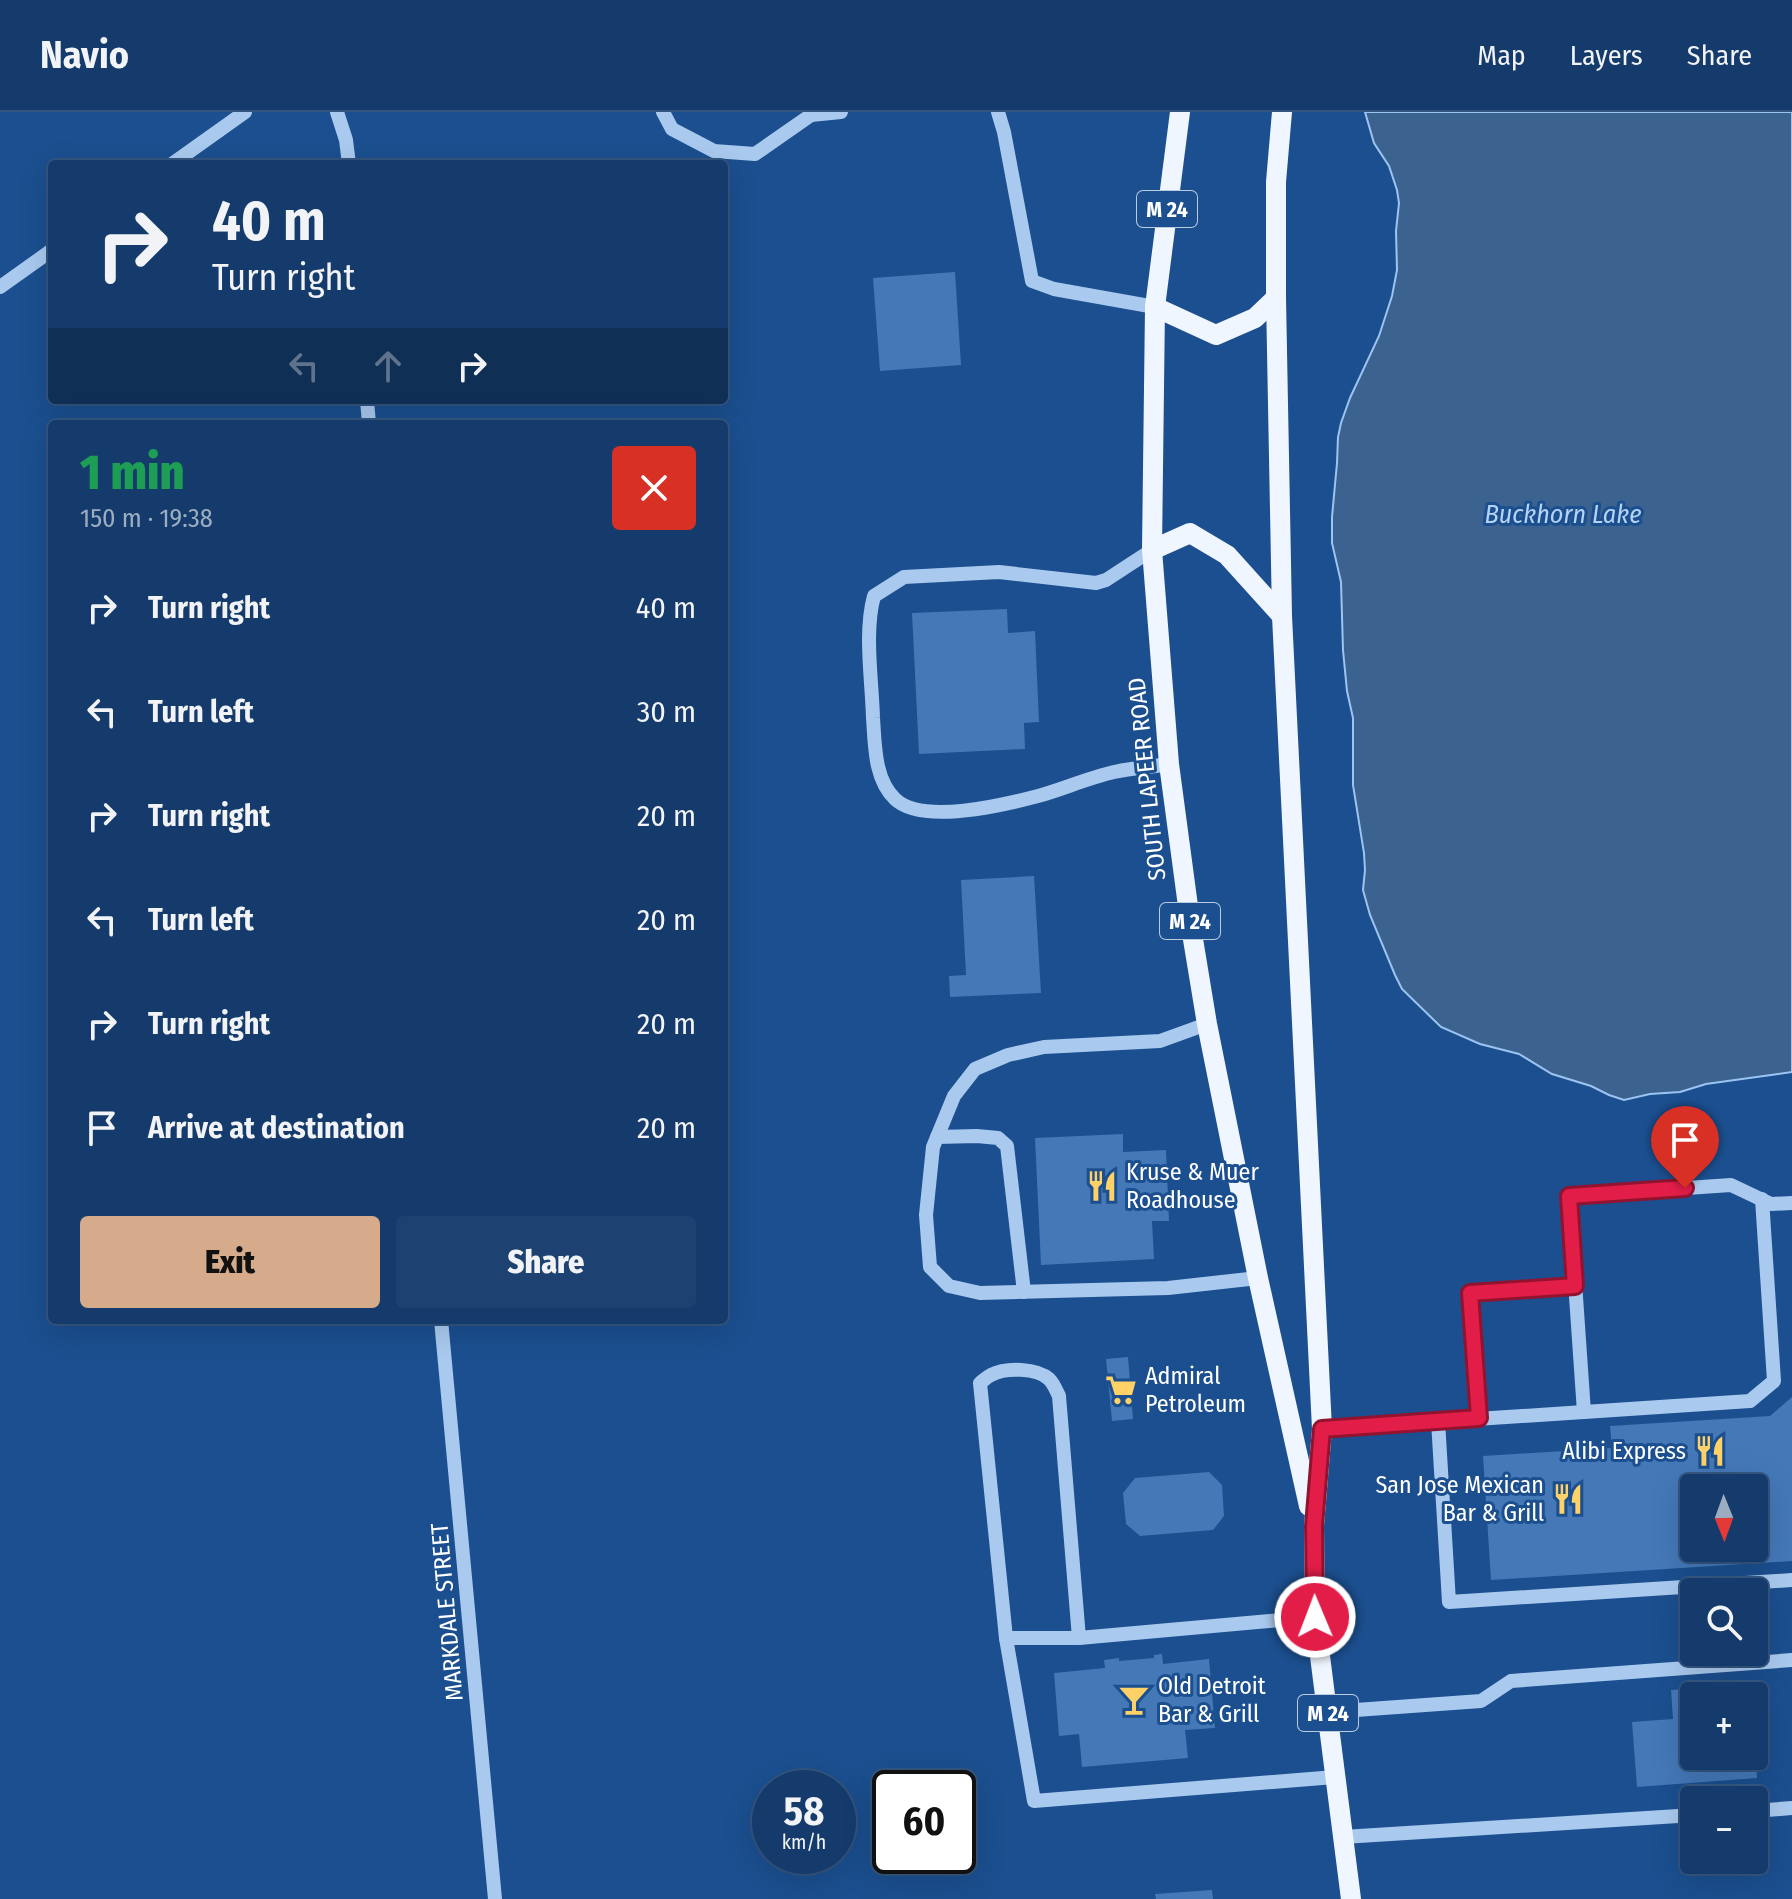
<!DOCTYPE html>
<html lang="en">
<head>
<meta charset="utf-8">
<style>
	body { margin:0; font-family:"Fira Sans Condensed",sans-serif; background:#1d4271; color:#f1f3f6; height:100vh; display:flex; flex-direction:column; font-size:30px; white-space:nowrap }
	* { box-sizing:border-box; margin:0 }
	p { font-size:26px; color:#9dadc1 }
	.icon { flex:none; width:44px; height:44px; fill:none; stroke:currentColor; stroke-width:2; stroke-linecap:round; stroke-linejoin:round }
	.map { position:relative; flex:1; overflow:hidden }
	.details { position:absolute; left:48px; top:308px; width:680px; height:904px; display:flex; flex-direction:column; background:#143b6b; border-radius:8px; box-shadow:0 8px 32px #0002,0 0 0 2px #33557e }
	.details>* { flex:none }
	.top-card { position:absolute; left:48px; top:48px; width:680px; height:244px; border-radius:8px; box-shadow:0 8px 32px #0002,0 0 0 2px #33557e; background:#143b6b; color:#f1f3f6; overflow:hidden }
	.needle { width:52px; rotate:179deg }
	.controls { position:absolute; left:1680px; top:1362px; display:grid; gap:16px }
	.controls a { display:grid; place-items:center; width:88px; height:88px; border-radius:8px; background:#143b6b; box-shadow:0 8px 32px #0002,0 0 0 2px #33557e; font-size:40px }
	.speed { position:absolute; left:752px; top:1658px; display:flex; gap:16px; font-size:40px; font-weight:700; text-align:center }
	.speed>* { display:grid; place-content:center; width:104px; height:104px; border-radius:50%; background:#143b6b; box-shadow:0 8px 32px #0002,0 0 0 2px #33557e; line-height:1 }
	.speed small { font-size:20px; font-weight:400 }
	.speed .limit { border:4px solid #111; border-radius:12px; background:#fff; color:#111 }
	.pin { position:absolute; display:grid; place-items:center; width:68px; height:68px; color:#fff; margin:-82px -34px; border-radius:50% 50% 50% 0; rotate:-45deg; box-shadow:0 0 8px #0007 }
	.pin .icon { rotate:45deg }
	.me { position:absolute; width:88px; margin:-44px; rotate:359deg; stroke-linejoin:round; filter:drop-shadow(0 0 6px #0008) }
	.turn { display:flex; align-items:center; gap:28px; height:168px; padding:0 32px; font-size:36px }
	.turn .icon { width:104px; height:104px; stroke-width:2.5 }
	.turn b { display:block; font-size:56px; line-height:68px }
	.lanes { display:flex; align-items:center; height:76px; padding:0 32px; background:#0003; justify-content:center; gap:40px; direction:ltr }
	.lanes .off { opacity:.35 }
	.round { display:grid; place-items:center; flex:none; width:84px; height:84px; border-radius:8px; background:#1d4271 }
	.headline { display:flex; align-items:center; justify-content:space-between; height:136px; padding:0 32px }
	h1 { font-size:48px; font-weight:800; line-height:60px; color:#1e9e55 }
	.button { display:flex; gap:16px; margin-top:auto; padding:16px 32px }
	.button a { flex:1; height:92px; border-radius:8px; background:#d6ab8b; color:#111; font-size:32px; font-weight:800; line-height:92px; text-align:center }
	.button a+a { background:#1d4271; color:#f1f3f6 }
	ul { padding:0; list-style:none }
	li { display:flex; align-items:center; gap:24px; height:104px; padding:0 32px }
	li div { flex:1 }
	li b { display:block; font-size:30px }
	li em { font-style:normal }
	header { display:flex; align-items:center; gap:48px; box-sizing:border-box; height:112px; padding:0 40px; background:#143b6b; border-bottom:2px solid #33557e }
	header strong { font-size:38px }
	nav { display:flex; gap:44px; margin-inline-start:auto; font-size:28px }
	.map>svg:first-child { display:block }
</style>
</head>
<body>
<header>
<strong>Navio</strong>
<nav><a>Map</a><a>Layers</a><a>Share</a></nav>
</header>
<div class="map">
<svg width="1792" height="1787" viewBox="0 0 1792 1787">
	<rect width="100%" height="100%" fill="#1b4f8f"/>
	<path fill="#3c6290" stroke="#9cc4f0" stroke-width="2" d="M1365,0H1792V960L1706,972L1680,980L1650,982L1624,988L1609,983L1591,974L1552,962L1519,942L1480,932L1441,915L1402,877L1395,863L1370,803L1363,778L1365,758L1364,741L1353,673V606L1347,579L1343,538L1341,470L1332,431V405L1337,351L1338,325L1341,311L1350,286L1379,224L1392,184L1397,158L1396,119L1399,91L1397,78L1389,54L1374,31Z"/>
	<g fill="#4478b7" fill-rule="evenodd">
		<path d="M955,160L961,253L880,259L873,166Z"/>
		<path d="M1007,497L1008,521L1035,519L1039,610L1024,611L1025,637L919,642L912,501Z"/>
		<path d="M1034,764L1041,881L950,885L949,864L966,863L961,768Z"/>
		<path d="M1123,1022V1040L1166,1038L1169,1109H1152L1154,1147L1041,1153L1035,1026Z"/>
		<path d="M1128,1245L1133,1307L1112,1309L1106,1247Z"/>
		<path d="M1792,1285V1449L1491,1468L1483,1344L1612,1336L1610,1314L1770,1304ZM1694,1376H1754V1436H1694Z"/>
		<path d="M1209,1360L1222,1373L1224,1404L1213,1418L1140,1424L1126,1412L1123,1381L1135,1366Z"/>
		<path d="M1162,1542L1163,1552L1209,1547L1215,1616L1185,1618L1188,1646L1082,1655L1079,1622L1059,1624L1054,1561L1105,1556L1104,1548L1119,1546V1549L1154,1546V1543Z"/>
		<path d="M1714,1575L1715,1584H1694V1644H1756L1757,1666L1637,1675L1632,1610L1673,1607L1671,1578Z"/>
		<path d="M1212,1778L1213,1787H1156L1155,1782Z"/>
	</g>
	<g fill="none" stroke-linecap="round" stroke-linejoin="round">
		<g stroke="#a9c9ee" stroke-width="14">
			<path d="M337,0L346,28L349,52"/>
			<path d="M663,0L672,17L714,39L755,42L811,3"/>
			<path d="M811,0V3L841,0"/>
			<path d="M998,0L1004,20L1032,169L1054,177L1155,195"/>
			<path d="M172,52L245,0"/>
			<path d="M0,175L52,138"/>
			<path d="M367,288L369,312"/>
			<path d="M1152,438L1106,468L1096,471L999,460L904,465L874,484C864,520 872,568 873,606C875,632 874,667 895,687C922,713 1004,693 1038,684C1063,677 1088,666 1114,660C1132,656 1151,655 1169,652"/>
			<path d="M1207,912L1160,929L1044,935L1008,943L975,957L954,984L933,1035L926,1103L930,1155L949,1174L980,1181L1168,1176L1258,1166"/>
			<path d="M937,1025L977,1024L998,1026L1007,1034L1024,1180"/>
			<path d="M441,1208L495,1787"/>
			<path d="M1584,1300L1750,1289L1774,1269L1762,1087"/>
			<path d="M1479,1306L1470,1181L1575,1174"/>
			<path d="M1438,1309L1449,1490L1792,1468"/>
			<path d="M1322,1317L1584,1300L1569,1084L1731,1073L1771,1092L1792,1091"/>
			<path d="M1006,1526H1079L1315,1505"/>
			<path d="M1079,1526L1059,1284C1056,1278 1054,1272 1049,1267C1037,1256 1006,1255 991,1263C987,1265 984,1268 980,1271L1006,1526L1034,1689L1335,1665"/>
			<path d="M1328,1600L1481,1589L1511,1569L1792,1548"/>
			<path d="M1754,1699L1792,1696"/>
			<path d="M1343,1725L1694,1703"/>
		</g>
		<g stroke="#f0f6ff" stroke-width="20">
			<path d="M1180,0L1155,195L1152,438L1169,652L1190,809L1207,912L1258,1166L1309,1394"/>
			<path d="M1282,0L1276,70V186L1282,504L1322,1317L1314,1414L1315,1505L1351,1787"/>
			<path d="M1155,195L1216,223L1255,206L1276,186"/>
			<path d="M1152,438L1190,421L1227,443L1282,504"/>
		</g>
	</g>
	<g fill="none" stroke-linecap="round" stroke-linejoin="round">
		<defs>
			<path id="route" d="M1315,1505L1314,1414L1322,1317L1479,1306L1470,1181L1575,1174L1569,1084L1685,1076"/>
		</defs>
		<use href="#route" stroke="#92132f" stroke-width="20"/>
		<use href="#route" stroke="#e11d48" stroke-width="14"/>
	</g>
	<defs>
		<symbol id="restaurant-bare" viewBox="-9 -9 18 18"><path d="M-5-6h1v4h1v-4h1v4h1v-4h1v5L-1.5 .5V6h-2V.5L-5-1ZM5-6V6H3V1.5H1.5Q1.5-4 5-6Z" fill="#ffd166" stroke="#1b4f8f" stroke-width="2.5" paint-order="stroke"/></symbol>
		<symbol id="supermarket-bare" viewBox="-9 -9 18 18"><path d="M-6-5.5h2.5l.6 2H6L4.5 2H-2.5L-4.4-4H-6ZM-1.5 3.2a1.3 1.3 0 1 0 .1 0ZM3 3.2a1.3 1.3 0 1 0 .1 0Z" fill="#ffd166" stroke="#1b4f8f" stroke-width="2.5" paint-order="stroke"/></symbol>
		<symbol id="bar-bare" viewBox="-9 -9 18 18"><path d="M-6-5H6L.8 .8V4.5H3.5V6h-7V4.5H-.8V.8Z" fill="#ffd166" stroke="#1b4f8f" stroke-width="2.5" paint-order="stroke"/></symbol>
	</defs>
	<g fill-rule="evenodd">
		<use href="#restaurant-bare" x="1080" y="1052" width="44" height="44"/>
		<use href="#supermarket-bare" x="1099" y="1256" width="44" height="44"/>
		<use href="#restaurant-bare" x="1688" y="1317" width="44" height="44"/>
		<use href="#restaurant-bare" x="1546" y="1365" width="44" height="44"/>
		<use href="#bar-bare" x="1112" y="1566" width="44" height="44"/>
	</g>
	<g text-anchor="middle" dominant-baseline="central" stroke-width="6" stroke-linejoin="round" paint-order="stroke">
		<g fill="#1b4f8f" stroke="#bbcadd" stroke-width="2">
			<rect x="1137" y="79" width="60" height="36" rx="6"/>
			<rect x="1160" y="791" width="60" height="36" rx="6"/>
			<rect x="1298" y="1583" width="60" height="36" rx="6"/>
		</g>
		<g font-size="22" font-weight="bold" fill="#fff">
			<text x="1167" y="97">M 24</text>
			<text x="1190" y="809">M 24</text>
			<text x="1328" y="1601">M 24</text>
		</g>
		<g font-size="24" fill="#fff" stroke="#1b4f8f">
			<text transform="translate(1147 667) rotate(-96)">SOUTH LAPEER ROAD</text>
			<text transform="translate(447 1500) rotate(-95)">MARKDALE STREET</text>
		</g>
		<g font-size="24" fill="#fff" stroke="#1b4f8f" text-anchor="start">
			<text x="1126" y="1060">Kruse &amp; Muer<tspan x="1126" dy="28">Roadhouse</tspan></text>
			<text x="1145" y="1264">Admiral<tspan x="1145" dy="28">Petroleum</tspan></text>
			<text x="1686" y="1339" text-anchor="end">Alibi Express</text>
			<text x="1544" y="1373" text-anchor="end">San Jose Mexican<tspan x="1544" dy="28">Bar &amp; Grill</tspan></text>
			<text x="1158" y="1574">Old Detroit<tspan x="1158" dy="28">Bar &amp; Grill</tspan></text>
		</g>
		<g font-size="26" font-style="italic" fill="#b5d3f5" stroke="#1b4f8f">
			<text x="1563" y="402">Buckhorn Lake</text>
		</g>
	</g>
</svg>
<div class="controls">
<a><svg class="needle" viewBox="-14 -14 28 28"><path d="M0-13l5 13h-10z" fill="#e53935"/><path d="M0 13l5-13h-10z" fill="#9dadc1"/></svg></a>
<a><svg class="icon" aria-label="search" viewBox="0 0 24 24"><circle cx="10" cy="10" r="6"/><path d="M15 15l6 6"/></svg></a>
<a>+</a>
<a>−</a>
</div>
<div class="speed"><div>58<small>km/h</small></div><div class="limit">60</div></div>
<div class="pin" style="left:1685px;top:1076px;background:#d93025"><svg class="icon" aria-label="arrive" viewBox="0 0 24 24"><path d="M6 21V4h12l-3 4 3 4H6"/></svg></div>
<svg class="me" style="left:1315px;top:1505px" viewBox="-20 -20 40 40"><circle r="17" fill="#e11d48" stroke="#fff" stroke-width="3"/><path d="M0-11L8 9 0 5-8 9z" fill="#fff"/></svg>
<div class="top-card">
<div class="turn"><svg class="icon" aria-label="right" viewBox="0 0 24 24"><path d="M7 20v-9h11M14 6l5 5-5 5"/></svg><div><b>40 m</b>Turn right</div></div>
<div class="lanes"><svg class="icon off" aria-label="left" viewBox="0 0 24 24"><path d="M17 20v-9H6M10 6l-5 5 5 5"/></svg><svg class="icon off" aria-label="ahead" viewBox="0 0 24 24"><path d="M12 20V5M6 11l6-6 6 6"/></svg><svg class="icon" aria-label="right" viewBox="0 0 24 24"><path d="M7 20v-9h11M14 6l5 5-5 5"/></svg></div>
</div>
<section class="details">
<div class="headline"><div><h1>1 min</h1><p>150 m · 19:38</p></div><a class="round" style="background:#d93025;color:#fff"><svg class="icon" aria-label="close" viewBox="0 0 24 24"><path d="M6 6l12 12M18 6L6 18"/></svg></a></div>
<ul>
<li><svg class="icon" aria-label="right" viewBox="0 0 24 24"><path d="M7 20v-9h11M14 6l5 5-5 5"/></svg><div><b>Turn right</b></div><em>40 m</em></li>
<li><svg class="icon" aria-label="left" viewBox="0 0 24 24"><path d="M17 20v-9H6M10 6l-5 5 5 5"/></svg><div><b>Turn left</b></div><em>30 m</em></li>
<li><svg class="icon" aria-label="right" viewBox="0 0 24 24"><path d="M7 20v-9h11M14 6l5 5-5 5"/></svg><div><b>Turn right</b></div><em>20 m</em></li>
<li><svg class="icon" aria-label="left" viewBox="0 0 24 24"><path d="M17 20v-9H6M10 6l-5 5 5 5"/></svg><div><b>Turn left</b></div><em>20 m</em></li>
<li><svg class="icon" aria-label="right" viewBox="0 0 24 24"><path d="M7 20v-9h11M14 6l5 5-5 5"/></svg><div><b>Turn right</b></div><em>20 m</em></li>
<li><svg class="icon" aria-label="arrive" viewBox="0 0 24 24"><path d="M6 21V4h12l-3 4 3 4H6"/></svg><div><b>Arrive at destination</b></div><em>20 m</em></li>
</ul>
<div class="button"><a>Exit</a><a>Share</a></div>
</section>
</div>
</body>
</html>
